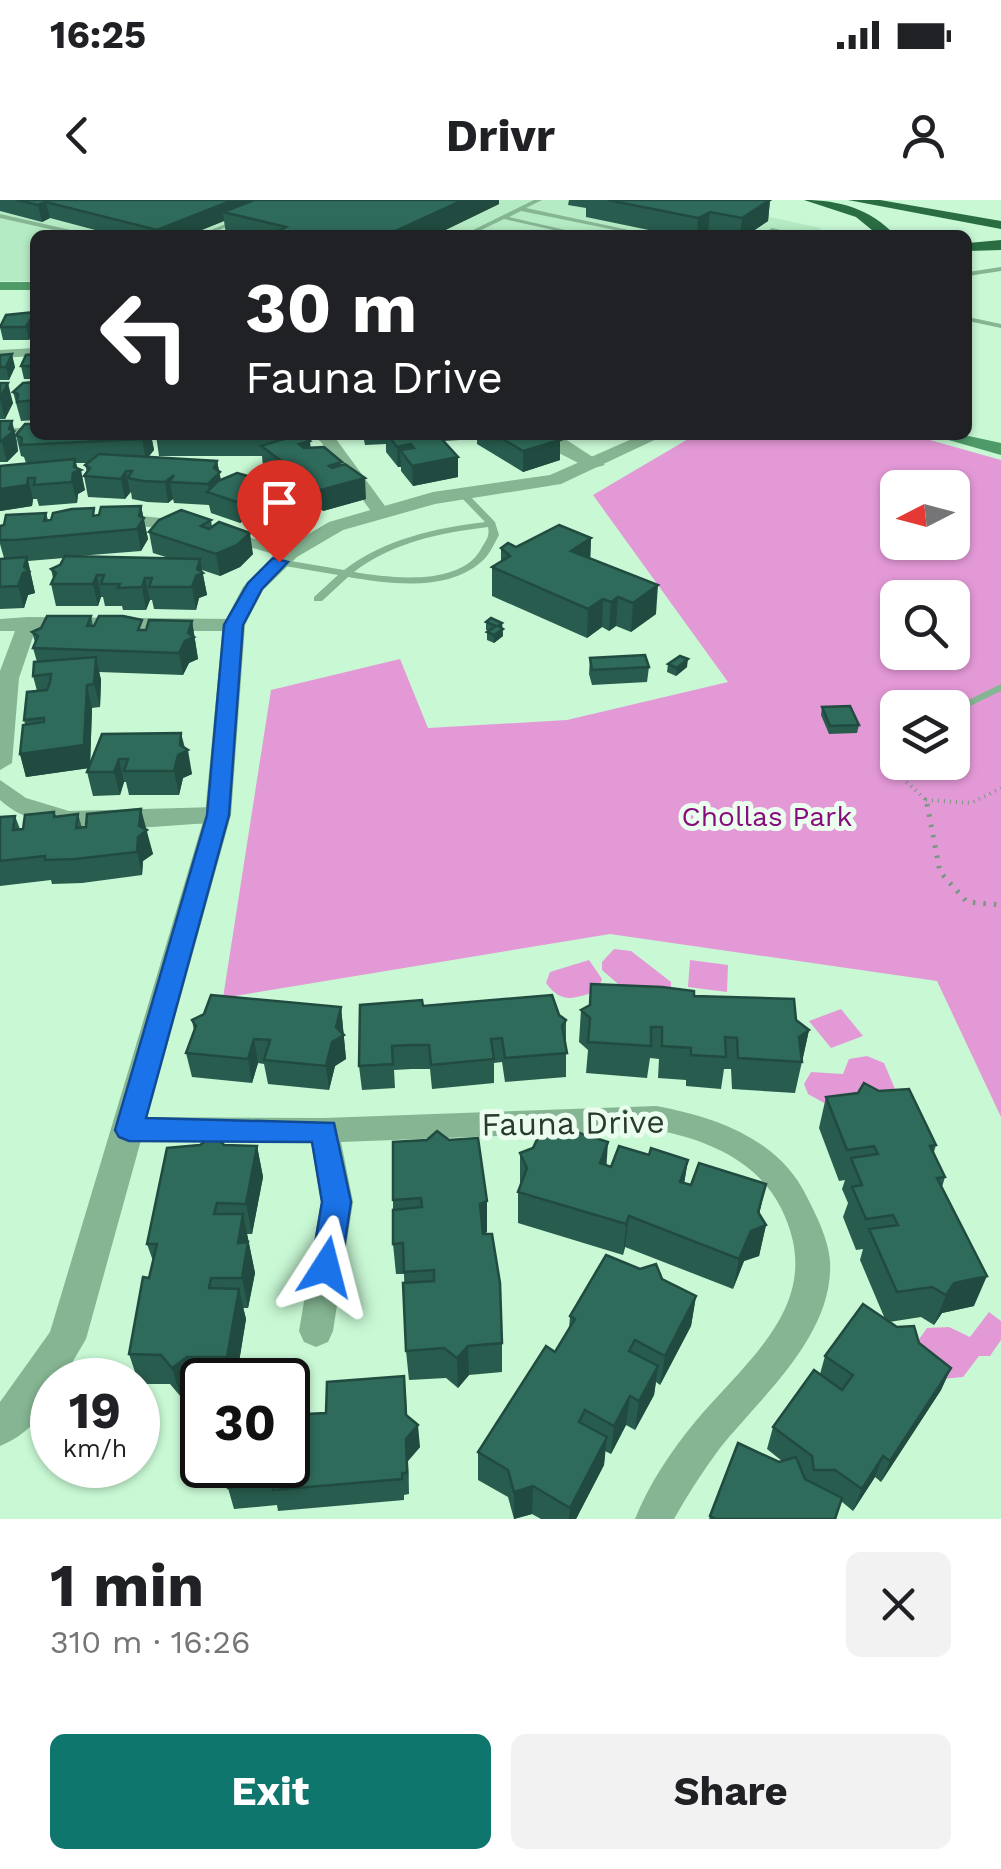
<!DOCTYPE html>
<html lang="en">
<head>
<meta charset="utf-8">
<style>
	body { margin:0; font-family:"Work Sans",sans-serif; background:#f2f2f2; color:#202124; height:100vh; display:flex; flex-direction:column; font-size:38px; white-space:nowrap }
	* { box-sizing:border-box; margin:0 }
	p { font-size:32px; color:#757577 }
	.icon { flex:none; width:55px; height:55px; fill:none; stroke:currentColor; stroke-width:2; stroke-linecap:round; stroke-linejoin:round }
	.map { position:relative; height:1319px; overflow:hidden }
	.side { display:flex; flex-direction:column; background:#fff; flex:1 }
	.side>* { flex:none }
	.banner { position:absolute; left:30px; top:30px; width:942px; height:210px; border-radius:15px; box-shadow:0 2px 8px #0004; background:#202124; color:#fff; overflow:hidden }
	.needle { width:65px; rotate:264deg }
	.fabs { position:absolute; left:880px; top:270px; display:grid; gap:20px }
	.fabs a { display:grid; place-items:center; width:90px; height:90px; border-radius:15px; background:#fff; box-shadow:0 2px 8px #0004; font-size:50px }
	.speed { position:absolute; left:30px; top:1158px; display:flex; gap:20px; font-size:50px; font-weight:700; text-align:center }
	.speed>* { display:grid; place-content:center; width:130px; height:130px; border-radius:50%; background:#fff; box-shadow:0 2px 8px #0004; line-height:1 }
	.speed small { font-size:25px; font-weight:400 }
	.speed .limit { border:5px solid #111; border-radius:15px; background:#fff; color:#111 }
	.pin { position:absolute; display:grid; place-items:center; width:85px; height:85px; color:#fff; margin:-102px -42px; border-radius:50% 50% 50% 0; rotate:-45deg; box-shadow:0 0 10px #0007 }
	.pin .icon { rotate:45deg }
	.me { position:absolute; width:110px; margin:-55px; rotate:9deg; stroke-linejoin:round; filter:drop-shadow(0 0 8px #0008) }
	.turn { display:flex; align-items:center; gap:35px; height:210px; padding:0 50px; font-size:45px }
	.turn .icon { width:130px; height:130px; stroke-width:2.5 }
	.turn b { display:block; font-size:70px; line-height:85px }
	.round { display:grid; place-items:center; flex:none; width:105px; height:105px; border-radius:15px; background:#f2f2f2 }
	.overview { display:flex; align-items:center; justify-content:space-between; height:170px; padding:0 50px }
	h1 { font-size:60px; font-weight:700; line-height:75px }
	.primary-button { display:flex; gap:20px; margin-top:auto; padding:20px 50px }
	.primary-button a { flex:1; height:115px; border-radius:15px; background:#0f766e; color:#fff; font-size:40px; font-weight:700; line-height:115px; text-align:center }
	.primary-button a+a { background:#f2f2f2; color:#202124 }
	.status { display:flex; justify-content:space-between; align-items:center; height:70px; padding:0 50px; background:#fff; direction:ltr }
	.status svg { height:28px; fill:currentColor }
	header { display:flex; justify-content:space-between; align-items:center; height:130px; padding:0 50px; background:#fff; font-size:45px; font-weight:700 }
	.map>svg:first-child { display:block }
</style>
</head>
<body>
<div class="status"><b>16:25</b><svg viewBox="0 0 49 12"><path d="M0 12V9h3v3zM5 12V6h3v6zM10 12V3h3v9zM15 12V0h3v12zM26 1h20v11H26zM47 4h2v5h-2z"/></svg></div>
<header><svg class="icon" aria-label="back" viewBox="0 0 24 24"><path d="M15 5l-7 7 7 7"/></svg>Drivr<svg class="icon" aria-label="person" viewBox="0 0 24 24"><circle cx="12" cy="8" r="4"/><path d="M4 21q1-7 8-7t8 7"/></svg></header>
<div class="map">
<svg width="1001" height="1319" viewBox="0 0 1001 1319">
	<rect width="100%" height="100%" fill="#c8f8d4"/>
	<path fill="#b5ebc4" d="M0,0H690L821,28L814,35H35V81H0Z"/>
	<g fill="#e499d7" fill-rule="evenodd">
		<path d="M695,235H912L1001,260V917L937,781L610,734L223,798L271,490L400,459L428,528L567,520L728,482L593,295ZM898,288H952V342H898ZM898,398H952V452H898ZM898,508H952V562H898Z"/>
		<path d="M614,749L631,751L671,782V795L639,802L602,770V762Z"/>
		<path d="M589,760L602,779L598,791C574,798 562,805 546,783L550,772Z"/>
		<path d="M690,760L728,765L727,792L688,787Z"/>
		<path d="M841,809L863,836L831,848L809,821Z"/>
		<path d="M867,856L884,863L895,889L889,900L826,904L808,894L804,884L811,872L843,874L849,859Z"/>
		<path d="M989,1112L1001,1121V1140L990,1156H979L963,1177L942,1179L915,1145L927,1128L949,1127L970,1137Z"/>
	</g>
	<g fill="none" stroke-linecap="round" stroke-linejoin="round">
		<g stroke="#76987f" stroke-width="4" stroke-dasharray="1 5" stroke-linecap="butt">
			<path d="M901,562L898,574L926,600"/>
			<path d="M927,606L926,600L971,603L1001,588"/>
		</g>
		<path stroke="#76987f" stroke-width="5" stroke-dasharray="2.5 8" stroke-linecap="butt" d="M927,604L940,672L967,702L1001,705"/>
		<g fill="#85b592" fill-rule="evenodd">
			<path d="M534,0H542L526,8L652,35H640L521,11L509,17L587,35H576L504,19L471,35H463Z"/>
			<path d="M0,14L84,33L87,35H76L0,18Z"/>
			<path d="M235,20L240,21L208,35H199Z"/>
			<path d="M772,28L798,34L799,35L773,32L768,35H761Z"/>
			<path d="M1001,67V71L968,76V72Z"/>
			<path d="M968,117L1001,124V128L968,121Z"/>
			<path d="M463,291L466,292L495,322L499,335C494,344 489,356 481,362C447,392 390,384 348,377L322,401H314V397L338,375L279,365L274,362L279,359L344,370C385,339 435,328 485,322L460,296L459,294ZM488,327C490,337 486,340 481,349C460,387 390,378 354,372C393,342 440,333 488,327Z"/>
			<path d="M1001,484V491L952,515V508Z"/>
		</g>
		<g fill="#85b592" fill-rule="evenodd">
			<path d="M35,148V156L0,158V150Z"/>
			<path d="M35,227V235H41L0,239V229Z"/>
			<path d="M312,235H333L388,310L385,314H373L321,242Z"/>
			<path d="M542,235H559L605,265L590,269L555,251Z"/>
			<path d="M110,313L202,322L299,353L290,359L202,333L104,322L101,318Z"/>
			<path d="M28,417L234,419L244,425L234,431H35L19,478L12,563L0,570V471L15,431H0V419Z"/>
			<path d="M0,580L26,598L69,611L218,607L230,615L218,623C157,624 48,645 0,600Z"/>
			<path d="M656,906C716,917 779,939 807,997C817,1017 828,1038 830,1061C834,1135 762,1196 720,1248C703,1271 688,1294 674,1319H635C649,1284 671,1251 695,1222C749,1157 828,1102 781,1008C757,960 705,939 656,930L341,942L353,1002L333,1131L328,1142L316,1147L304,1142L299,1131L321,1002L311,942L129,941L118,938L114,929L118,920L129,917L324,918Z"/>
		</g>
		<path fill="#85b592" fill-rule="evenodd" d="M641,235H665L561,284L435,304L343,330L297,357L263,390L245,425L231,615L86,1139L62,1180H52C52,1211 27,1235 0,1246V1202L50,1132L205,615L223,425L243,387L283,349L329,322L433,292L550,275Z"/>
		<g fill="#4e9b68" fill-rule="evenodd">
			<rect x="0" y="82" width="35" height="8"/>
			<path d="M931,235H964L1001,243V255Z"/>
		</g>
		<g fill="#2a6d43" fill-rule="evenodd">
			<path d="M804,0C840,0 870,9 895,35H878L856,17Z"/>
			<path d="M848,0H880L1001,21V29Z"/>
			<path d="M1001,40V50L968,51V43Z"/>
		</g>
	</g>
	<g fill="#285c4e">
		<path d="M0,0H499V4L435,35H230L226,34L224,21L189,35H114L50,18L42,22L0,11Z"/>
		<path d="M569,0H770L768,21L747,35H717L708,33L705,35H673L586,17V8L568,5Z"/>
		<path d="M35,112V131L29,140H3L0,127Z"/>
		<path d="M35,154V179H24L21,166Z"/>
		<path d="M0,155L15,167L9,180H0Z"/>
		<path d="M35,182V220L21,221L13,192Z"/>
		<path d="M0,183L13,203L5,219H0Z"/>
		<path d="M0,221H12L17,241L18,251L7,262H0Z"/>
		<path d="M16,235H151L154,250L148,257L217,261L221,280L292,288L263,267L262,256H159L156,235H286V238L310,241V248L343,265L366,299L323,311L306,299L307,313L300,324L280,334L249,325L248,318L240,323L211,313L209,305L174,303L173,299L168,303L147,302L132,299L131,292L125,299L88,297L84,276L87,272L85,265L89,263H76L85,290L78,294L77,303L39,306L37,299H33L32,306L0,311V266L26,263L24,257L21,256Z"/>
		<path d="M363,235H552L560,240V260L523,272L477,244V239L443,241L458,257V277L413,286L401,271V267H398L386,252V244L365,245Z"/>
		<path d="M141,306L148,339L141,351L78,356L169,358L153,353L149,332L211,320L212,327L253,354L240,367L220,376L202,370L207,395L199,398L196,410L154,409L152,400H150L146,410H123L122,406H105L103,397H101L98,406H56L51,384L53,378L51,369L60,365L64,358L28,361L35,393L28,395L24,408L0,409V358H4L0,344V326L46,313L48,320L96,315Z"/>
		<path d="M591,338L590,359L656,414L631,432L616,426L609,431L602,427L587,438L492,396V367L501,362V348Z"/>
		<path d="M91,416L93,426L144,430L192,421L198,459L189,463L183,475L99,472L101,480L100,507L92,508L90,564L181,533L192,574L183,578L179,595H129L126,582H124L120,595L93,596L87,572L88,568L26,577L20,554L25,524L24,520L37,491L33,476L37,462L33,448L35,442L32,432Z"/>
		<path d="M486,422L502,423L503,436L494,443L487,440V432L489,431L486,430Z"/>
		<path d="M590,458L649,467L647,482L592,485L589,474Z"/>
		<path d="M668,464L687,467L676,476L667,472Z"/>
		<path d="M822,507L859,525L857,533L829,534L821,515Z"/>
		<path d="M54,612L56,616L78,614L82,628L145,629L153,654L143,661L142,675L82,683L52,684L51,680L0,686V617L15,616L20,629H23Z"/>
		<path d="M694,796L796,820L809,830L795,893L732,889L731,869H724L721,889L686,886V880L658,878L659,859L650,858L647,878L586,873L588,850L579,842L581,810Z"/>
		<path d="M423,806L559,815L566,820V877L505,882L502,862L494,863V883L432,889L430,869H412L394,870L395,888L362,890L359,866Z"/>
		<path d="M341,807L346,859L335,866L329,890L268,884L264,864L258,863L252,883L192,877L186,853L194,831L192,820Z"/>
		<path d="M826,897L936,945L934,952L945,977L942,987L974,1106L942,1113L934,1125L921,1117L889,1122L951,1168L941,1190L881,1282L875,1277L853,1311L841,1301L835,1319H709L738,1243L779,1262L782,1261L767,1249L773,1227L820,1174L825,1156L885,1119L860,1060L863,1049L856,1050L843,1017L848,1003L842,989L845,980L839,981L819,928Z"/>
		<path d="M393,942L487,1032L483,1034L502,1143V1172L469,1175L458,1188L446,1178L409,1180L406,1151L404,1074H396L393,1044Z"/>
		<path d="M224,945L257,946L263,977L252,1034H247L255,1073L248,1108H243L246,1119L236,1180H202V1186H195L181,1197L170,1184H139L129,1154L153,1061L147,1044Z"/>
		<path d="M520,953L611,967L649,955L688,960L684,983L691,985L766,984L759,1014L766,1025L759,1056L744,1061L733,1089L625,1047L623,1055L518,1023V992L520,986Z"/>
		<path d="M662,1079L696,1096L691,1126L660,1185L656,1182L654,1195L635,1230L626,1225L611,1254L605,1251L604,1265L576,1319H541L532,1314L514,1319L508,1297L478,1280V1252L555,1152L569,1129L570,1116Z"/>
		<path d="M306,1184L310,1214L326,1213L406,1198L407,1216L420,1247L408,1261L409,1294L404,1295V1300L278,1311L277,1305L234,1309L228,1288V1270L223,1265H288Z"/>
	</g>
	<g fill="#214b40">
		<path d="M233,0H263L223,12L224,21L189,35H158L157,30Z"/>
		<path d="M463,0H499V4L435,35H387Z"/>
		<path d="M770,0L768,21L747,35H740L742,18Z"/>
		<path d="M46,2L50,18L42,22L38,5Z"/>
		<path d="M710,12L708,33L705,35H697L698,18Z"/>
		<path d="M35,114V131L29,140L26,127Z"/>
		<path d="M12,154L15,167L9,180L6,167Z"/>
		<path d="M8,183L13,203L5,219L0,199Z"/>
		<path d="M12,221L18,251L7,262L2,242Z"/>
		<path d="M146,235H151L154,250L146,260L142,239Z"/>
		<path d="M274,235H286L287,245L276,256Z"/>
		<path d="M560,240V260L523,272V251Z"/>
		<path d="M310,241L312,261L299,244Z"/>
		<path d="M411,244L412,265L400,250L401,267H398L397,247Z"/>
		<path d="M458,257V277L413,286L412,266Z"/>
		<path d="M75,259L78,271L81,270L85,290L78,294L77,303L72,282Z"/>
		<path d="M217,261L223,293H209L208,284Z"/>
		<path d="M126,271L130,292L125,299L121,279Z"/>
		<path d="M174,275L170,282L173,299L168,303L165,282Z"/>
		<path d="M28,278L33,299L32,306L0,311V289Z"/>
		<path d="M365,278L366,299L323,311L321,290Z"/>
		<path d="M305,292L307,313L300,324L280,334L278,313Z"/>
		<path d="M247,295L249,305L246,304L248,318L240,323L237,302Z"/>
		<path d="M141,306L148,339L141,351L137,329Z"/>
		<path d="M250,333L253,354L240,367L220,376L216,354Z"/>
		<path d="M591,338L590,366L571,351Z"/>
		<path d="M27,357L35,393L28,395L24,408L18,386Z"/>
		<path d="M200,359L207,395L199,398L196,410L192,387Z"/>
		<path d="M97,375L101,397L98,406L93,384Z"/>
		<path d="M145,378L150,400L146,410L142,387Z"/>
		<path d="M658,385L656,414L631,432L633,403Z"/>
		<path d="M618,397L616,426L609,431L611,402Z"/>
		<path d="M603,399L602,427L587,438L588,409Z"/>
		<path d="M192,421L198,459L189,463L183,475L179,453Z"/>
		<path d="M502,423L503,436L494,443V435L498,426Z"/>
		<path d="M96,457L101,480L100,507L94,484Z"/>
		<path d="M688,459L687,467L676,476L677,468Z"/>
		<path d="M87,485L92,508L90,568L26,577L20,554Z"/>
		<path d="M181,533L184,552L188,550L192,574L183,578L179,595L174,571L180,545Z"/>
		<path d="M119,559L124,582L120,595L114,572Z"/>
		<path d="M141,609L153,654L143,661L142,675L137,652Z"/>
		<path d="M341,807L346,859L335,866L329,890L326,866Z"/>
		<path d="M809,830L802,862L799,837Z"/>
		<path d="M254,839L258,863L252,883L248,859Z"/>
		<path d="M608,942L606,973L600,963Z"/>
		<path d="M257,946L263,977L252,1034L246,1004Z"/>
		<path d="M688,960L683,990L680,982Z"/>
		<path d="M766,984L759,1015L766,1025L759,1056L744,1061L733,1089L739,1059L758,1012Z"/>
		<path d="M487,1001V1032L481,1035L480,1004Z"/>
		<path d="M243,1014L255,1073L248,1108L242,1078L238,1043Z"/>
		<path d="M629,1016L625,1047L623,1055L626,1024Z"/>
		<path d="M987,1076L974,1106L942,1113L934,1125L946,1095L954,1083Z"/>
		<path d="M239,1089L246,1119L236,1180H233L227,1157Z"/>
		<path d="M696,1096L691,1126L660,1185L665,1156Z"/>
		<path d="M468,1146L469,1175L458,1188L457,1158Z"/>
		<path d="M187,1157L195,1186L181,1197L172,1168Z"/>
		<path d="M658,1166L654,1195L635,1230L639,1201Z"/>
		<path d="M951,1168L941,1190L881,1282L890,1261Z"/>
		<path d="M306,1184L310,1207V1236L306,1214Z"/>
		<path d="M630,1196L626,1225L611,1254L614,1226Z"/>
		<path d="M418,1225L420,1247L408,1261L409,1294L406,1239Z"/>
		<path d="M607,1237L604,1265L576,1319H569L570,1308Z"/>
		<path d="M883,1256L875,1277L853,1311L862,1289Z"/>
		<path d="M533,1286L532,1314L514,1319V1292Z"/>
	</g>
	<g fill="#2f6b5b" stroke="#214b40" stroke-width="2.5">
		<path d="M17,0H233L157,30L46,2L38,5Z"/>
		<path d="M254,0H463L387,35H275L272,34L286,27L223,12Z"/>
		<path d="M608,0H770L742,18L710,12L698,18Z"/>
		<path d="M35,112L26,127H0L6,115Z"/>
		<path d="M12,154L6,167H0V155Z"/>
		<path d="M35,154V166H21L26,155Z"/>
		<path d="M35,182V200L17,202L18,194L13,192L23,183Z"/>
		<path d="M0,183H8L0,199Z"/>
		<path d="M0,221H12L9,229L14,231L0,242Z"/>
		<path d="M25,224H35V235H146L142,239L21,245L22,238L16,235Z"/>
		<path d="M156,235H274L156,236Z"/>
		<path d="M297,235H303L310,241L299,244L304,248L324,247L342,262L329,266L332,268L345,264L365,278L321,290L261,246Z"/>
		<path d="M388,235H438L458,257L412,266L400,250L414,248L411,244L397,247Z"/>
		<path d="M496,235H552L560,240L523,251Z"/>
		<path d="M99,254L217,261L214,268L220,272L208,284L170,282L174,275L165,282L143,281L128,278L132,271H126L121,279L84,276L90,268L85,265Z"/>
		<path d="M75,259L74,267L81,270L73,273L72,282L34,285L35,278H28L27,285L0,289V266Z"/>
		<path d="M237,273L305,292L297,303L278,313L246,304L256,297L247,295L237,302L207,292L218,281Z"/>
		<path d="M141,306L139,316L144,318L137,329L15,340H0V326L4,325L6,315L46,313L44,321L51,320L53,313L72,309L94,308L93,316L99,315L101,307Z"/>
		<path d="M181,310L211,320L201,326L209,329L219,322L250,333L237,345L216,354L149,332L159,320Z"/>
		<path d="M559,325L591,338L571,351L658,385L633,403L618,397L611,402L603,399L588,409L492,367L510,356L501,348L508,343L516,347Z"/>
		<path d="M65,356L200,359L197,369L203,373L196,376L192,387H149L152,378H145L142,387L118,388L120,384H101L104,375H97L93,384H51L56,373L51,369L60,365Z"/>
		<path d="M27,357L24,367L29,371L23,373L18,386L0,387V359Z"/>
		<path d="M47,416H91L87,426H94L99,416H123L142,420L138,430H146L149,420L192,421L188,433L194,437L185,441L179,453L33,448L38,436L32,432L41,428Z"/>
		<path d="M491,418L502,423L498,426L503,429L494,435L487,432L496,426L486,422Z"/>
		<path d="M645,455L649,467L592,470L590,458Z"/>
		<path d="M680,456L688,459L677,468L668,464Z"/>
		<path d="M96,457L94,484L87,485L84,545L20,554L23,525L44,522V518L24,520L27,492L47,490L50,482L51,474L33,476L34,462Z"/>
		<path d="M850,506L859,525L830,526L822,507Z"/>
		<path d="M181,533L180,545L188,550L178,555L174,571H124L128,559H119L114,572H87L102,534Z"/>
		<path d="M141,609L139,626L147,630L138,637L137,652L75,659L45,660V656L0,661V617L15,616L13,630L23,629L25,615L54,612V617L78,614L76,628L86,627L87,614Z"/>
		<path d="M591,784L662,787L694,791V796L794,799L796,820L809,830L799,837L802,862L738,858L737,838L725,837L726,857L691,855V848L662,846V827H651V846L588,842L590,818L581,810L590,805Z"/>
		<path d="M211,795L341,807L336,827L344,835L332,842L326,866L264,860L270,840L254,839L248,859L186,853L196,826L192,820L204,814Z"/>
		<path d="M552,795L559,815L566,820L562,826L567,853L505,858L502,838L491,839L494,859L431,865L429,845H411L392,846L393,864L359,866L360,805L422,800L423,806Z"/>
		<path d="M864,883L879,891L909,889L936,945L930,946L945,977L937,978L987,1076L954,1083L946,1095L932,1087L897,1092L869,1029L898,1025L893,1015L866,1019L852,987L862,985L851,958L878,954L874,946L847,950L826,897L858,893Z"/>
		<path d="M545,922L608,942L600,963L611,967L619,946L649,955L651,948L688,960L680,982L691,985L699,963L766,984L758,1012L766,1025L751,1031L739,1059L629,1016L626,1024L518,992L527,968L520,953L533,948Z"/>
		<path d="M437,931L449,940L478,938L487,1001L480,1004L483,1034H492L500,1083L502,1143L468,1146L457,1158L444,1148L406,1151L403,1083L434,1081V1070L404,1072L403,1043L393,1044V1010L422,1007L421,998L393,1000V942L427,940Z"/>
		<path d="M214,935L224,945L257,946L246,1004L217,1003L214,1014H243L238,1043L248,1042L242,1078H211L209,1088L239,1089L227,1157H187L172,1168L161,1155L129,1154L143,1077L149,1078L157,1044H147L167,948L200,945Z"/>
		<path d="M606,1055L640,1069L656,1064L662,1079L696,1096L665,1156L635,1140L629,1151L658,1166L639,1201L630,1196L614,1226L585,1210L579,1222L607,1237L570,1308L533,1286L514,1292L508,1270L478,1252L546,1146L555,1152L575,1119L570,1116Z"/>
		<path d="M863,1104L897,1127L914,1126L919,1143L951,1168L890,1261L883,1256L862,1289L835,1270H814L812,1256L773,1227L814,1170L842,1190L853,1175L825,1156Z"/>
		<path d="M404,1176L406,1215L418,1225L406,1239L407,1273H402V1279L273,1290V1284L228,1288V1265H288V1186L306,1184V1214L326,1213L327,1182Z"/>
		<path d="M738,1243L779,1262L796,1257L805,1279L842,1298L835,1319H716L710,1316Z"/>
	</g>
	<path fill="#1a73e8" stroke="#114b97" stroke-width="2.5" d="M273,358L288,362L262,389L243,425L229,615L146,918L334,923L351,1002L341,1067L337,1076L326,1080L316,1076L311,1067L322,1002L312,942L129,941L119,937L115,930L207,615L224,425L248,383Z"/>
	<g text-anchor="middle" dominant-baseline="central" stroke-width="10" stroke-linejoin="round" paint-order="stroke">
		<g font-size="28" fill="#890c7d" stroke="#eafdee">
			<text x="767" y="616">Chollas Park</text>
		</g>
		<g font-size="32" fill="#283b2d" stroke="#eafdee">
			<text transform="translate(573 923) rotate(-1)">Fauna Drive</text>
		</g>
	</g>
</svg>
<div class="fabs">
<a><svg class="needle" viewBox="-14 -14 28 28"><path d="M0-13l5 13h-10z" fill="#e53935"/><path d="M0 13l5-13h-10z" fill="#757577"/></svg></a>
<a><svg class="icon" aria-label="search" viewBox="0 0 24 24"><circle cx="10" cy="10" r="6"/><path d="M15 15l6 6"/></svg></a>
<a><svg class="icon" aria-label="layers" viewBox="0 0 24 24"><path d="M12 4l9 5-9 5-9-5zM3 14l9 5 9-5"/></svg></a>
</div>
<div class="speed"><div>19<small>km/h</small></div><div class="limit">30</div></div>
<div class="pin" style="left:279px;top:362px;background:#d93025"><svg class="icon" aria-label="arrive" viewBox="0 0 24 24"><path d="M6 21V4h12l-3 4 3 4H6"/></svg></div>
<svg class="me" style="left:326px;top:1067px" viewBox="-20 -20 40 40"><path d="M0-17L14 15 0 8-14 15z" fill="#1a73e8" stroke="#fff" stroke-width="4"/></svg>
<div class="banner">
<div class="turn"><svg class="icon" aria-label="left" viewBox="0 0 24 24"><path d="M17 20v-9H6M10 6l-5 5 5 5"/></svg><div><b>30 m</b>Fauna Drive</div></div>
</div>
</div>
<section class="side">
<div class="overview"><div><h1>1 min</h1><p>310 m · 16:26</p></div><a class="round"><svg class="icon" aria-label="close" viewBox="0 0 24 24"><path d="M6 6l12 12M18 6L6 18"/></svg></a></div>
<div class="primary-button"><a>Exit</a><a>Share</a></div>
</section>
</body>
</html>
